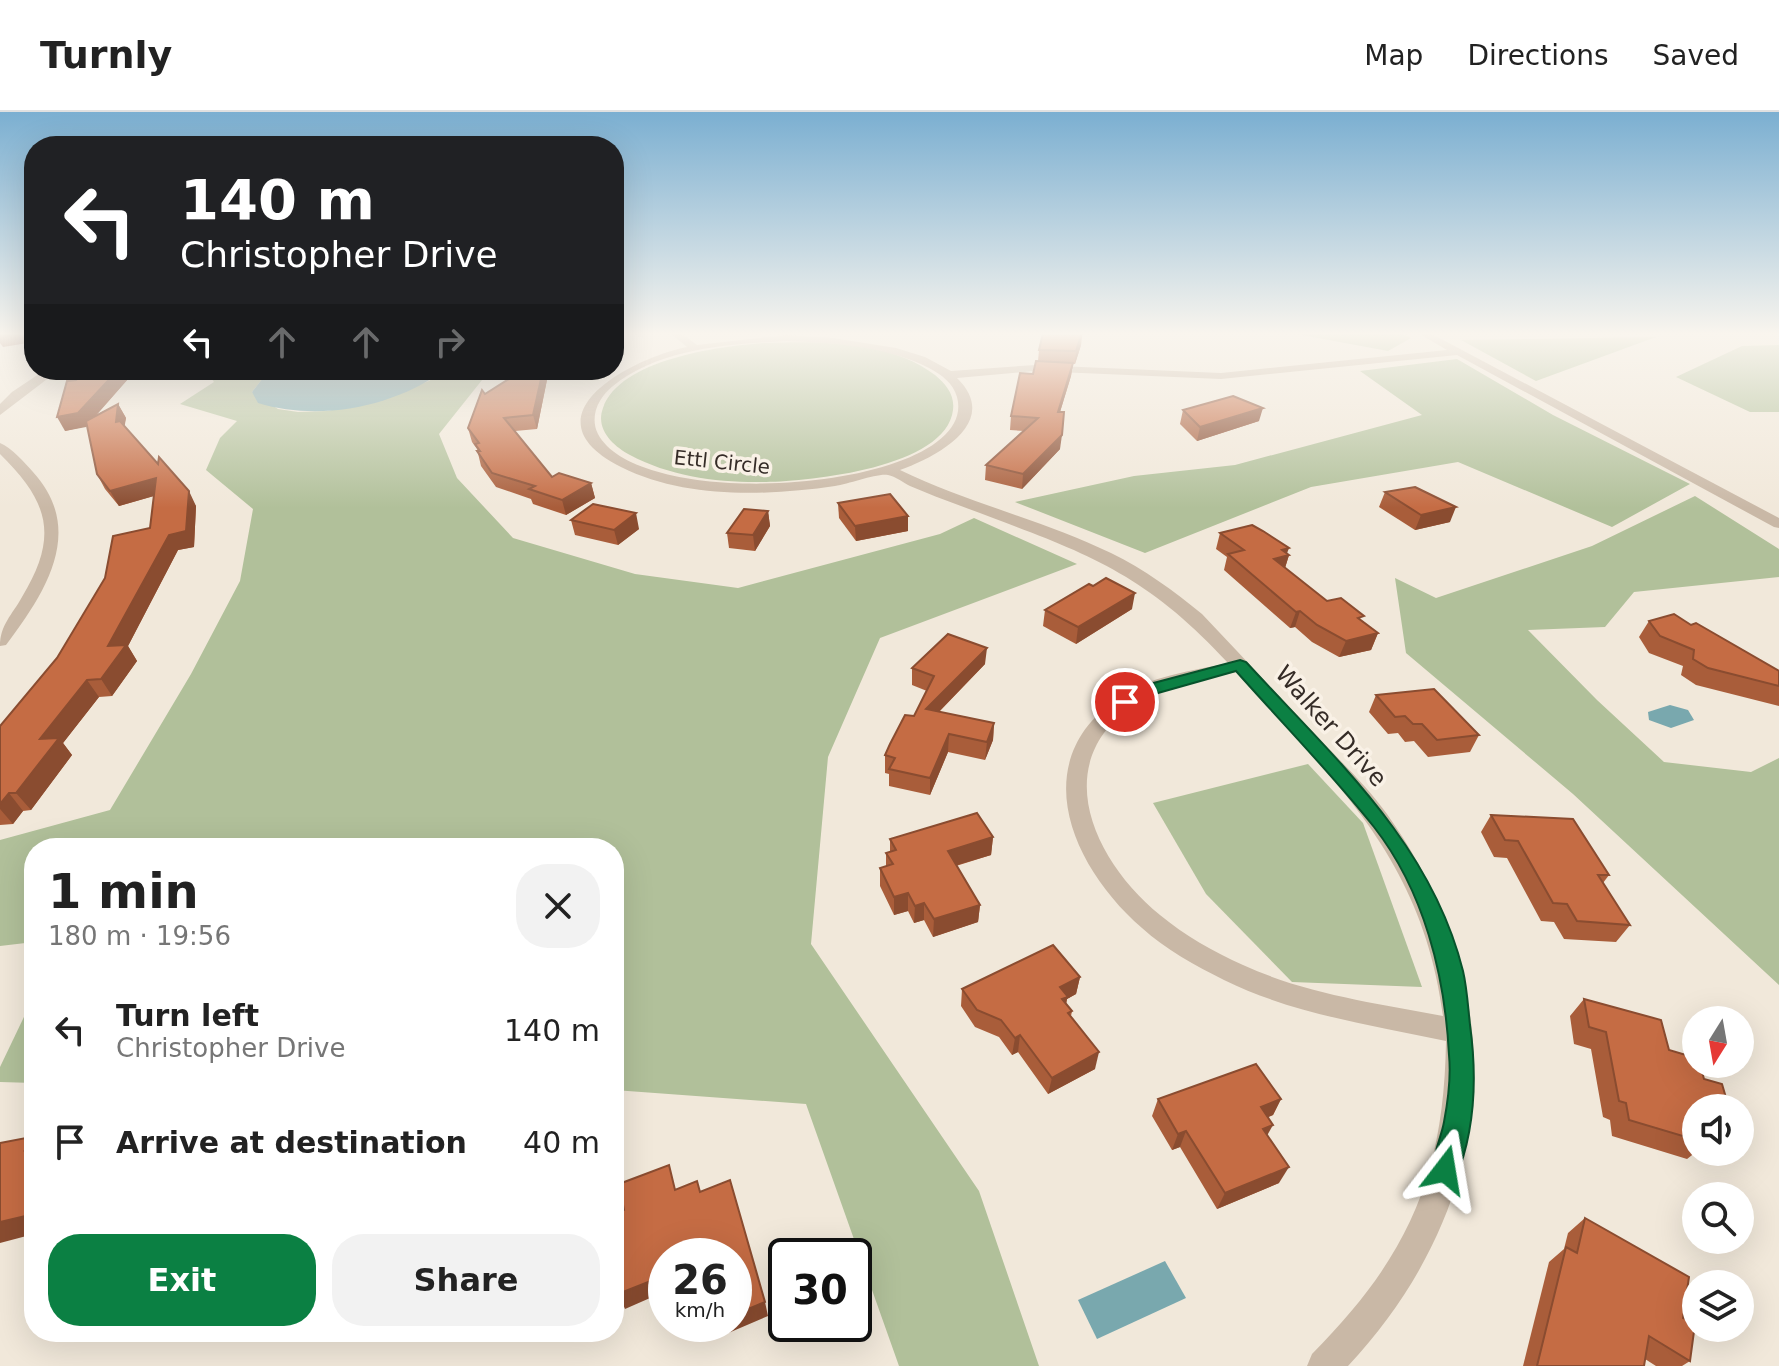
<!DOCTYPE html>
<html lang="en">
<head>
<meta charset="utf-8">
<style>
	body { margin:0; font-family:"DejaVu Sans",sans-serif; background:#f2f2f2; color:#222; height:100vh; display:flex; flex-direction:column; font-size:30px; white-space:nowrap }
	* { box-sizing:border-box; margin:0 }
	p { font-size:26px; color:#767676 }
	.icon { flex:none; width:44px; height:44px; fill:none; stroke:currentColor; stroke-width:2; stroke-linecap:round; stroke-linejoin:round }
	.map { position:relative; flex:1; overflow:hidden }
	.details { position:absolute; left:24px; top:726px; width:600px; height:504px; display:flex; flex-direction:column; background:#fff; border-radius:32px; box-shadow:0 8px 32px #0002 }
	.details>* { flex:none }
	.hud { position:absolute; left:24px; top:24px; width:600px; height:244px; border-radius:32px; box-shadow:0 8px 32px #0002; background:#202124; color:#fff; overflow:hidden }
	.needle { width:52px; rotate:191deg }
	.fabs { position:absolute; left:1682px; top:894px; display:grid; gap:16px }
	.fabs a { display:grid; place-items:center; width:72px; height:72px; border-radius:50%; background:#fff; box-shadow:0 8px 32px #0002; font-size:40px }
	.speed { position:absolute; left:648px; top:1126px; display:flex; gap:16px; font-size:40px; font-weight:700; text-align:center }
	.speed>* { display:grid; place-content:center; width:104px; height:104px; border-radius:50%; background:#fff; box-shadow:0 8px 32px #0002; line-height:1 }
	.speed small { font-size:20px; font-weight:400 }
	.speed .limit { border:4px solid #111; border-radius:12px; background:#fff; color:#111 }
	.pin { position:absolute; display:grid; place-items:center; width:68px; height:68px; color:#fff; margin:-34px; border:4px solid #fff; border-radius:50%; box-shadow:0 2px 8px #0007 }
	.me { position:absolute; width:88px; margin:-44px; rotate:14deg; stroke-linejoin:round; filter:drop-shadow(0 0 6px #0008) }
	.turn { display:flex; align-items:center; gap:28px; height:168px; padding:0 24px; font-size:36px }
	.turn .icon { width:104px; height:104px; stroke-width:2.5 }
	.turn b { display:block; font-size:56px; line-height:68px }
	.lanes { display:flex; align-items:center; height:76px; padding:0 24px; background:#0003; justify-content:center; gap:40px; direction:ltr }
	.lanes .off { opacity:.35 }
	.round { display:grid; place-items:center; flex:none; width:84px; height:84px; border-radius:32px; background:#f2f2f2 }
	.summary { display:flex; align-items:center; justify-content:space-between; height:136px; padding:0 24px }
	h1 { font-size:48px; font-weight:700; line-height:60px }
	.action { display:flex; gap:16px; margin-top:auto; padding:16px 24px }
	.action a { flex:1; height:92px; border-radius:32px; background:#0b8043; color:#fff; font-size:32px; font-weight:700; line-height:92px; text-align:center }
	.action a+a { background:#f2f2f2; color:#222 }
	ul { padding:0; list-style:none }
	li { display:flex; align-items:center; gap:24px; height:112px; padding:0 24px }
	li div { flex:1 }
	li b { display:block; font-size:30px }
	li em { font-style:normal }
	header { display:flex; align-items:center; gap:48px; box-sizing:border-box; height:112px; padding:0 40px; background:#fff; border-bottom:2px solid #e0e0e0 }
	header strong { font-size:38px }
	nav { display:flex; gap:44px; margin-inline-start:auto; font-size:28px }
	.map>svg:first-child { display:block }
</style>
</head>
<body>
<header>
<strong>Turnly</strong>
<nav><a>Map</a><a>Directions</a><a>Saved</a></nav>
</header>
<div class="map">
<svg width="1779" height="1254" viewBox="0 0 1779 1254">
	<rect width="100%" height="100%" fill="#f1e8da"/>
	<g fill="#b1c09a">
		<path d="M1291,221H1401L1411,226L1388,239Z"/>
		<path d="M1656,225L1536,269L1461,228Z"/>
		<path d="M765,231C818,229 890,228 935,263C946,272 955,283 953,298C946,356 810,369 766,370C720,371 671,365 630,343C613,334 595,317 603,296C620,247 721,234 765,231Z"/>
		<path d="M1779,233V300H1750L1676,265L1742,234Z"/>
		<path d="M1457,247L1553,303L1690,372L1612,415L1458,350L1311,375L1145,441L1015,390L1134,364L1235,353L1422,303L1360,259Z"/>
		<path d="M206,258H269L252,280L278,297L298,300L327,299L379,289L429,269L445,258H490L439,322L457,366L513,426L635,462L738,476L940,422L974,406L1077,452L880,526L828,645L811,832L979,1079L1039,1254H899L806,992L614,978V736H34V830L0,834V728L110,698L191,562L240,469L253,397L206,358L220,326L237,309L180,292L214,270Z"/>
		<path d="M1695,384L1779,437V465L1634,480L1605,515L1528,518L1597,588L1664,650L1751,660L1779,646V873L1573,682L1406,541L1395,466L1436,486L1592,434Z"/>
		<path d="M1308,652L1363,711L1422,875L1292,870L1206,782L1153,691Z"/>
		<path d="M34,884V971L0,970V955Z"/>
	</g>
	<g fill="#79a8ae">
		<path d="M269,258H445C393,295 320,310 258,291L252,280Z"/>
		<path d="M1670,593L1688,598L1694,608L1671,616L1649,608L1648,600Z"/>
		<path d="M1165,1149L1186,1186L1097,1227L1078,1188Z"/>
	</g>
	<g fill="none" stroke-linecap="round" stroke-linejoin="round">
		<g fill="#c9b8a6" fill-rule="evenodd">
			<path d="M670,221H681L697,233L787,223L833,226L896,236L925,245L951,259L1035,253L1221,261L1447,238L1418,221H1430L1779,406V416L1774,415L1457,243L1221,267L1035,259L957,266C1002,310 937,345 900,358C968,391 1043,408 1111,441C1144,457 1174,479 1202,502C1240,542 1277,582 1314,621C1339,648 1366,673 1387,702C1516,884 1500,1091 1348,1254H1307L1312,1242C1408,1145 1444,1065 1446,929C1371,913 1293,902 1224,868C1196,854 1165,837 1142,816C1072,755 1025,650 1118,586C1149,564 1192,559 1228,551C1140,455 1077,438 961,394C944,388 927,381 910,374C904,371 895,364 888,363C877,361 849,372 835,374C767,384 685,387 621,355C522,305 629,247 687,235ZM787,229C834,231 886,234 929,256C942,263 953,271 957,285C982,378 642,405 598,322C589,304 599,285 613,274C660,236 729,232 787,229ZM1236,560C1336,670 1423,748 1443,904C1376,891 1306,882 1243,853C1214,840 1184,823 1160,803C1095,750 1048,653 1132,594C1162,573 1202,568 1236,560Z"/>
			<path d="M45,258H59L0,303V292L12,280Z"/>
			<path d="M0,331C12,336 24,350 33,360C86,418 46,480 6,533L0,534C0,513 12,503 22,485C59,424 49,390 0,342Z"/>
		</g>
	</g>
	<g fill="#a95d3a">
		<path d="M1082,221L1081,233L1075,252H1073L1071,264L1060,300V337L1022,377L985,368L986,353L1024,319L1010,318L1011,304L1033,262L1038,249L1039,238Z"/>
		<path d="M88,258H123L128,267L96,303L118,292L126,306L124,314L196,394L194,435L178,438L128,534L137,549L112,584L99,585L63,631L72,643L31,698L23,699L13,712L0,713V614L57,546L150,416L154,384L119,394L105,377L97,362L87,314L65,319L76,268Z"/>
		<path d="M523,258H549L537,317L515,319L552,365L591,371L595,386L566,403L533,392L531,387L496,375L481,354L477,337L472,330L468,316L485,282Z"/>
		<path d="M1183,298L1259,309L1197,329L1180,312Z"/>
		<path d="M1385,380L1450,410L1415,418L1379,395Z"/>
		<path d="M838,391L908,419L856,429L839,406Z"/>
		<path d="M768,399L770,414L755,439L729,436L727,421Z"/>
		<path d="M571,408L639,417L618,433L575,423Z"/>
		<path d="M1220,421L1289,443L1285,456L1327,489L1362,509L1378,521L1371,538L1339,545L1312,530L1295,515L1290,516L1224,458L1227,445L1216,437Z"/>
		<path d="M1132,497L1076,532L1043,514L1045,498Z"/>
		<path d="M1649,509L1691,513L1779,559V594L1696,573L1681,563L1683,554L1649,541L1639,525Z"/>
		<path d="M985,552L939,600L994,611L993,628L985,648L948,640L930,683L889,674V662L885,661V643L914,604L927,579L912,573V556Z"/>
		<path d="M1376,583L1479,623L1470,640L1428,645L1414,629L1405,630L1398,621L1388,622L1369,600Z"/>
		<path d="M1491,703L1609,763L1603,771L1630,813L1616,830L1564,827L1554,810L1541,809L1507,746L1494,745L1481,720Z"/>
		<path d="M993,725L991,743L956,754L980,793L978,810L933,825L924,808L914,811L908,799L894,803L880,774V756L886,754V741L890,740V727Z"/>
		<path d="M1080,865L1076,882L1067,887L1066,892L1072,899L1071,904L1095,957L1048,982L1018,940L1012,943L999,925L975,915L961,894L962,877Z"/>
		<path d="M1584,887L1669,938L1704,967L1729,996H1696V1040L1687,1047L1612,1024L1610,1008L1603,1005L1591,937L1574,932L1570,904Z"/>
		<path d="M1158,987H1281L1273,1003L1268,1005L1267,1024L1279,1071L1217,1097L1180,1035L1172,1038L1152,1004Z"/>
		<path d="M1585,1106L1683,1206L1690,1249L1682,1254H1656L1645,1247L1644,1254H1523L1549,1150L1564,1137L1568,1121Z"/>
	</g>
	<g fill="#8a4c30">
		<path d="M9,221H30L34,230L3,235L0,231V222Z"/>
		<path d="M614,221H621V223L614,229Z"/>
		<path d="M1082,221L1081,233L1075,252L1076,239Z"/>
		<path d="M1073,251L1071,264L1056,313L1058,300Z"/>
		<path d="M118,258H123L128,267L86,315L65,319L57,305Z"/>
		<path d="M543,258H549L537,317L533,303Z"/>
		<path d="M118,292L126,306L123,324L116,310Z"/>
		<path d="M1263,296L1259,309L1197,329L1200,315Z"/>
		<path d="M1062,323L1060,337L1022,377L1023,362Z"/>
		<path d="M156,366L164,381L119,394L110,379Z"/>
		<path d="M591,371L595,386L566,403L562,388Z"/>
		<path d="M189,379L196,394L194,435L178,438L128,534L137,549L112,584L101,567L108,534Z"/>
		<path d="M1456,395L1450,410L1415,418L1421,403Z"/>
		<path d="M768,399L770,414L755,439L753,423Z"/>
		<path d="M636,401L639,417L618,433L614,418Z"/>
		<path d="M908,404V419L856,429L855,414Z"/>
		<path d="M1289,436L1286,444L1289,443L1284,459L1274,447L1282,438Z"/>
		<path d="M1135,481L1132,497L1076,532L1078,515Z"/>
		<path d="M1300,499L1295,515L1290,516L1296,500Z"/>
		<path d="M1378,521L1371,538L1339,545L1346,529Z"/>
		<path d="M987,536L985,552L925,614L926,597Z"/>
		<path d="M87,568L99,585L63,631L72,643L31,698L16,681L40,627Z"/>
		<path d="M994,611L993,628L985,648L987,630Z"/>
		<path d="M949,622L948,640L930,683V666Z"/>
		<path d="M9,681L23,699L13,712L0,697V692Z"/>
		<path d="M993,725L991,743L947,756L948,739Z"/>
		<path d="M908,781V799L894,803V785Z"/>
		<path d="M924,791V808L914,811L915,794Z"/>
		<path d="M980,793L978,810L933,825L934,807Z"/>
		<path d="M1080,865L1076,882L1067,887L1064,902L1060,875Z"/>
		<path d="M1020,923L1018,940L1012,943L1015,926Z"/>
		<path d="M1099,940L1095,957L1048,982L1052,966Z"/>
		<path d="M1281,987L1273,1003L1253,1011L1261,995Z"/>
		<path d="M1273,1013L1264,1029L1263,1017Z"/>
		<path d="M1186,1019L1180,1035L1172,1038L1178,1022Z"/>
		<path d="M31,1025L34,1027V1046L25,1038Z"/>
		<path d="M1289,1055L1279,1071L1217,1097L1225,1081Z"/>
		<path d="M34,1102V1122L0,1131V1110Z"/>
		<path d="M666,1163V1179L625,1197L622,1190L614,1194V1176Z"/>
		<path d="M765,1190L768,1204L719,1225L715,1212H734V1203Z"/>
	</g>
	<g fill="#c56c44" stroke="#8a4c30" stroke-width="2">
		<path d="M1043,221H1082L1076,239L1039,238Z"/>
		<path d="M1036,249L1073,251L1058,300H1064L1062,323L1023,362L986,353L1038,306L1011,304L1020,261L1033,262Z"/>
		<path d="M88,258H118L78,301L57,305L67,269L76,268Z"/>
		<path d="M523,258H543L533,303L504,306L552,365L559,361L591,371L562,388L529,377L535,374L492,361L477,339H480L475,332L479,331L468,316L482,278L485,282Z"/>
		<path d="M1233,284L1263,296L1200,315L1183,298Z"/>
		<path d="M118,292L116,310L120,309L158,352L159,345L189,379L186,419L169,423L108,534L126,533L101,567L87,568L40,627L59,626L16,681H9L0,692V614L57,546L105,466L113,424L150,416L156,366L110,379L97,362L86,309Z"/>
		<path d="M1415,375L1456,395L1421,403L1385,380Z"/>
		<path d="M890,382L908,404L855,414L838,391Z"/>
		<path d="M593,392L636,401L614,418L571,408Z"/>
		<path d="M744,397L768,399L753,423L727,421Z"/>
		<path d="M1252,413L1263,419L1289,436L1282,438L1289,443L1274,447L1327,489L1341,486L1364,504L1358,506L1378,521L1346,529L1317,513L1300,499L1296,500L1228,442L1244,438L1220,421Z"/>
		<path d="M1106,466L1135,481L1078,515L1045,498L1089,472L1093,474Z"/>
		<path d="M1674,502L1691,513L1696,511L1779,559V574L1708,556L1693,547L1694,538L1660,524L1649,509Z"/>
		<path d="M948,522L987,536L926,597L994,611L987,630L949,622L930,666L889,657L895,646L885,643L890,632L905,603L914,604L934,564L912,556Z"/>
		<path d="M1434,577L1479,623L1437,628L1422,612H1413L1405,604L1395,605L1376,583Z"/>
		<path d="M977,701L993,725L948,739L980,793L934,807L924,791L915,794L908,781L894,785L880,756L893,752L886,741L896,738L890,727Z"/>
		<path d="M1491,703L1573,707L1609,763H1598L1630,813L1577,809L1567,792L1553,791L1518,729L1505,728Z"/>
		<path d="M1053,833L1080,865L1060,875L1068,885L1062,887L1072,899L1068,901L1099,940L1052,966L1020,923L1015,926L1001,908L977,898L962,877Z"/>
		<path d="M1584,887L1661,908L1669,938L1696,946V952H1700L1704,967L1722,972L1729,996H1709L1696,992V1028L1629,1008L1626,991L1619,989L1606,920L1589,915Z"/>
		<path d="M1256,952L1281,987L1261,995L1273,1013L1263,1017L1289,1055L1225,1081L1186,1019L1178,1022L1158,987Z"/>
		<path d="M31,1025L25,1038L34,1036V1102L0,1110V1031Z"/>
		<path d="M669,1053L675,1078L697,1069L700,1080L730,1068L765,1190L734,1203V1144H666V1163L618,1182L617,1175L614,1176V1102L624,1098L619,1072Z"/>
		<path d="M1585,1106L1689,1165L1683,1206L1695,1212L1690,1249L1649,1224L1644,1254H1537L1566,1135L1577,1141Z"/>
	</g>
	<linearGradient id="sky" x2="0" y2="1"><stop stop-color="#7bafd1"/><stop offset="0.56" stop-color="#f9f5ee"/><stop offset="1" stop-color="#f9f5ee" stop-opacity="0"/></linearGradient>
	<rect width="1779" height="396" fill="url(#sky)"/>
	<path fill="#0b8043" stroke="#07532c" stroke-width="2" d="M1240,548L1246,550C1332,644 1431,730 1463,859C1467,876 1468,895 1470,913C1477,964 1475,1020 1455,1068L1445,1072L1436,1068C1428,1050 1441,1028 1444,1010C1448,989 1451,963 1449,943C1445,863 1424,779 1374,715C1331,661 1282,611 1236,559L1158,581L1125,595L1117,590L1146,573Z"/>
	<g text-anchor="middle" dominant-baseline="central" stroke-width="7" stroke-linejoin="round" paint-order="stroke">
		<g font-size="20" fill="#352c27" stroke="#f9f1e6">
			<text transform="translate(722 350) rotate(6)">Ettl Circle</text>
		</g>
		<g font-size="24" fill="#352c27" stroke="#f9f1e6">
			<text transform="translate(1331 614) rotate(48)">Walker Drive</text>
		</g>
	</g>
</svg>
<div class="fabs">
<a><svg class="needle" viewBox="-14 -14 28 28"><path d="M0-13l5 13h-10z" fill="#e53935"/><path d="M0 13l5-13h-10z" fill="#767676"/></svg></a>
<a><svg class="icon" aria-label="sound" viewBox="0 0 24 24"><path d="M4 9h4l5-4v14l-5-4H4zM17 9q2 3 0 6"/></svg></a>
<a><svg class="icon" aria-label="search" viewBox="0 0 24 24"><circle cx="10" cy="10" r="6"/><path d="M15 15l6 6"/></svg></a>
<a><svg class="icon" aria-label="layers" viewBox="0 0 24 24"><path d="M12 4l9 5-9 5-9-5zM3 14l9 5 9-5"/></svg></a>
</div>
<div class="speed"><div>26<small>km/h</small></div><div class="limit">30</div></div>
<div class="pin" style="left:1125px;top:590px;background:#d93025"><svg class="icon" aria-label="arrive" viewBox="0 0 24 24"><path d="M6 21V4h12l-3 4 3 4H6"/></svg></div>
<svg class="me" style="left:1445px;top:1058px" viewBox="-20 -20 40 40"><path d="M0-17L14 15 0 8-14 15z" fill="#0b8043" stroke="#fff" stroke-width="4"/></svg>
<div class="hud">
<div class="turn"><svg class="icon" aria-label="left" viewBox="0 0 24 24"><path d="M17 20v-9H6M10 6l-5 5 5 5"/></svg><div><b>140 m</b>Christopher Drive</div></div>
<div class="lanes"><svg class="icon" aria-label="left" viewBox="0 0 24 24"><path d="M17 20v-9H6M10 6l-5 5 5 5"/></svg><svg class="icon off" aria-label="ahead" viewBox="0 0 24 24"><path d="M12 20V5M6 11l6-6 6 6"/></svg><svg class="icon off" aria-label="ahead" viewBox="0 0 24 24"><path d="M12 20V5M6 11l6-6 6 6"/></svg><svg class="icon off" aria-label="right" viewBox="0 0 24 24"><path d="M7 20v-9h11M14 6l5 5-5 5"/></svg></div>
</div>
<section class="details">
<div class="summary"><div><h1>1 min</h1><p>180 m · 19:56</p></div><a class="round"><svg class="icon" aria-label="close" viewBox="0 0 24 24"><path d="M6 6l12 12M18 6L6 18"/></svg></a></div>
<ul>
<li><svg class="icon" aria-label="left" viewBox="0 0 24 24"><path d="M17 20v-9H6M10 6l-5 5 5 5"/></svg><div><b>Turn left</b><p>Christopher Drive</p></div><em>140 m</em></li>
<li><svg class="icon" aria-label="arrive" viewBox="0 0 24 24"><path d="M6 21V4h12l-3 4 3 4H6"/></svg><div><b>Arrive at destination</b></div><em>40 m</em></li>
</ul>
<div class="action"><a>Exit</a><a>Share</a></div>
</section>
</div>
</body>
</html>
